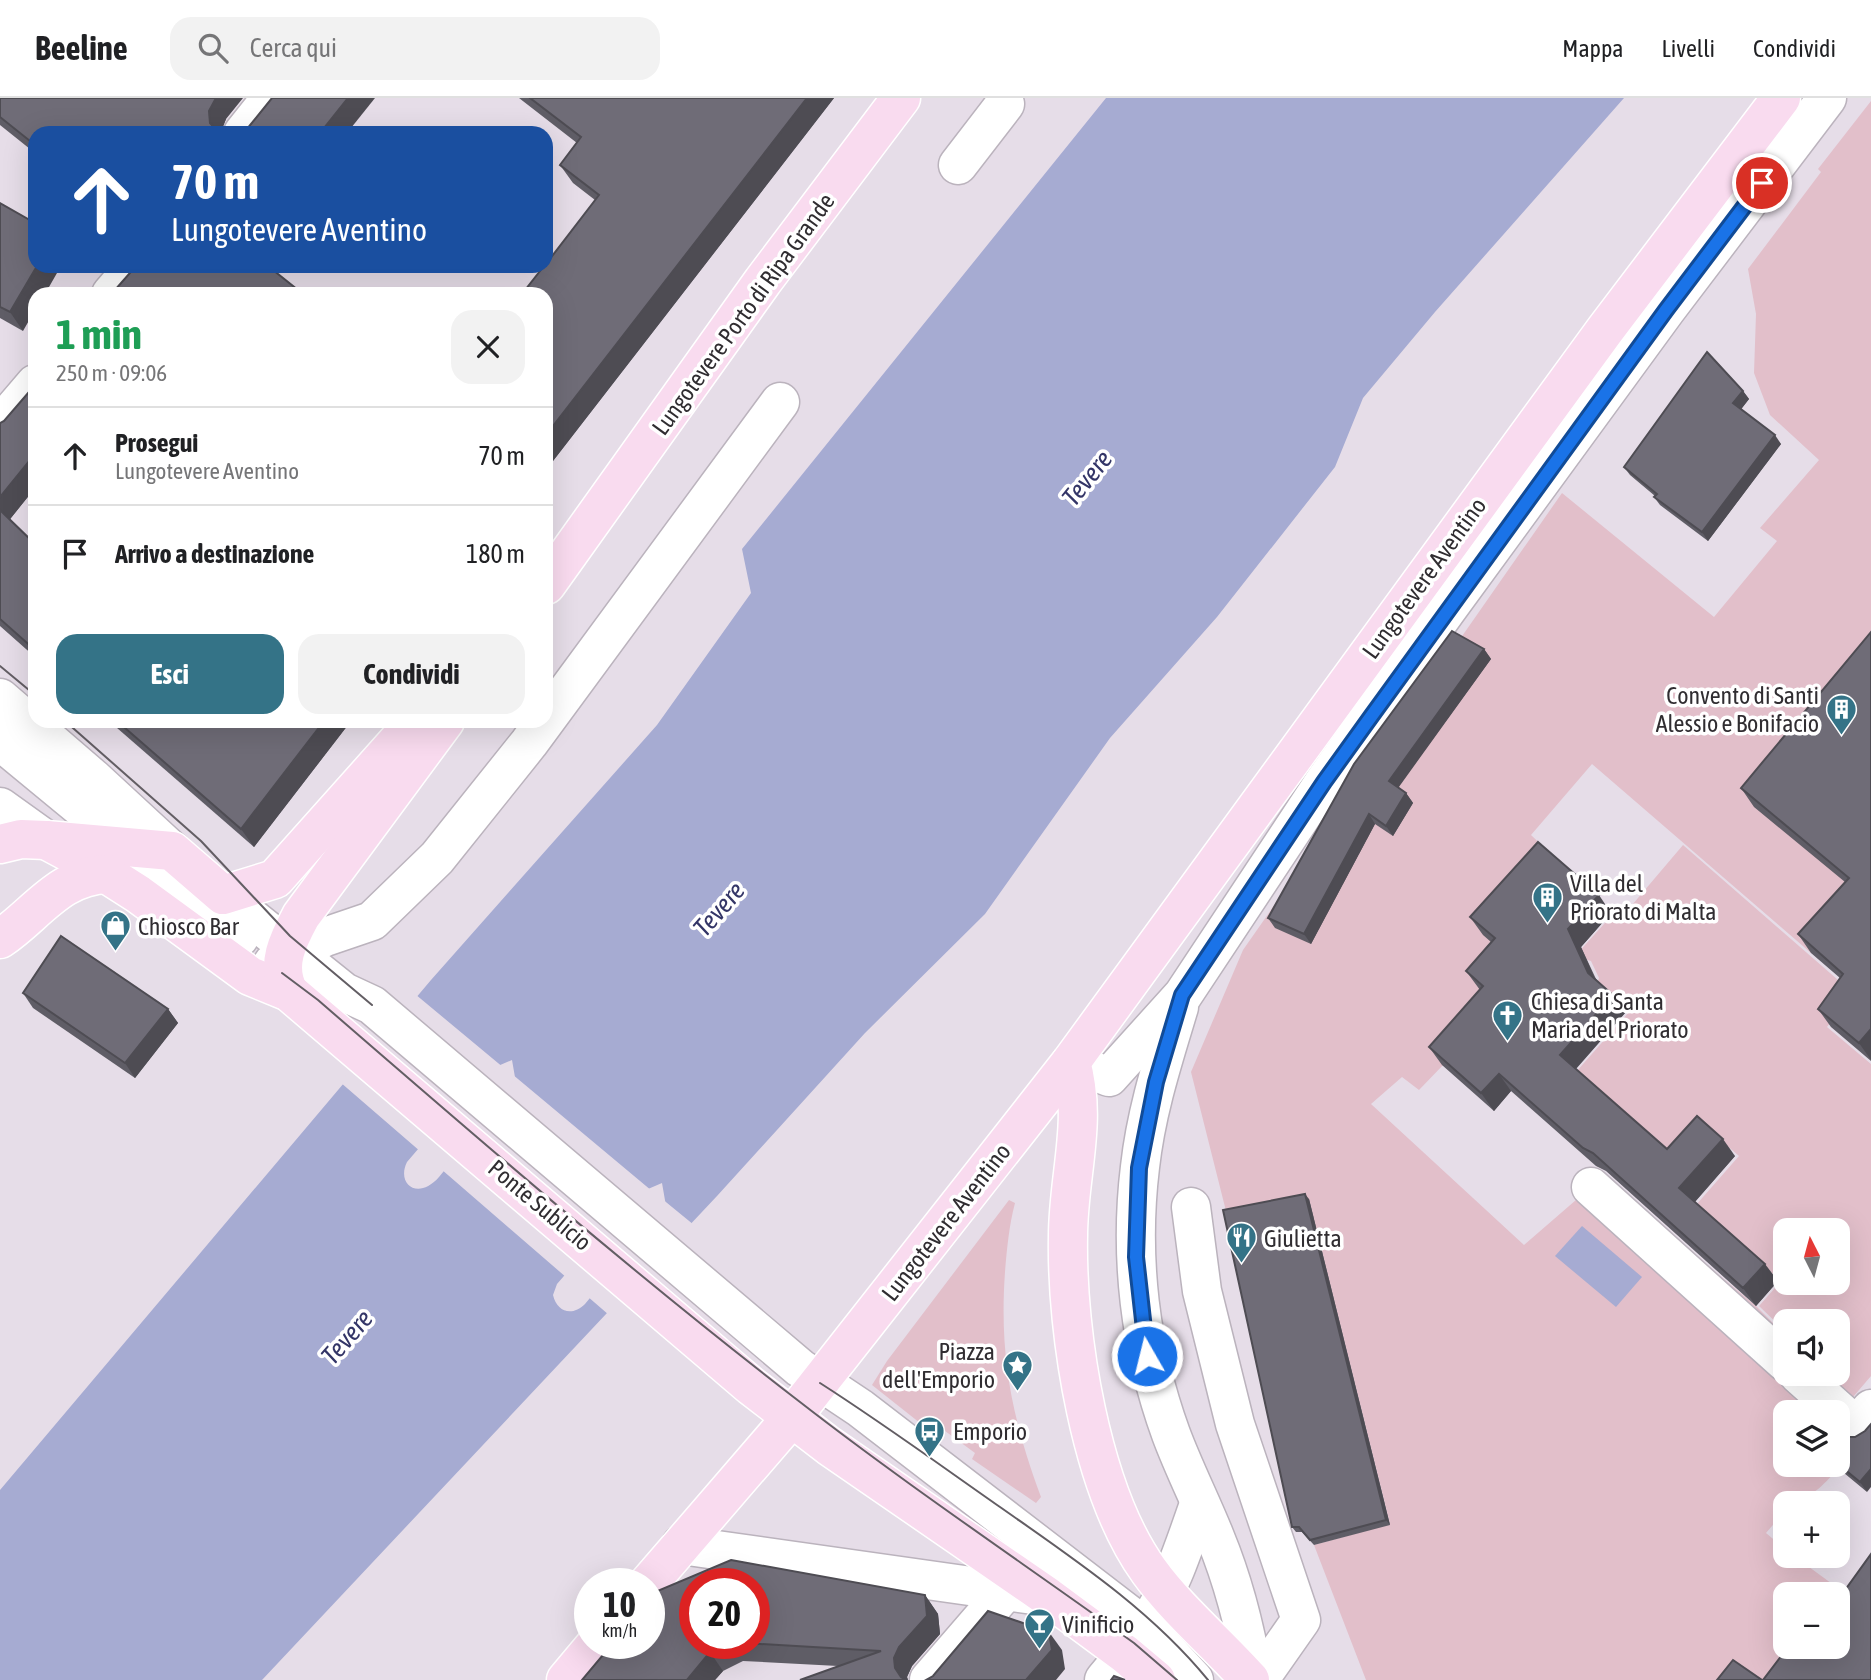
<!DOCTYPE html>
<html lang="it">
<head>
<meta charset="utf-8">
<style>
	body { margin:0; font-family:"Asap Condensed",sans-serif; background:#f2f2f2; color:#202124; height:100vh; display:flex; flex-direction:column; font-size:26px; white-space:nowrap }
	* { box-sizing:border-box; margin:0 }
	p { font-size:23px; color:#757577 }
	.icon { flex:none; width:38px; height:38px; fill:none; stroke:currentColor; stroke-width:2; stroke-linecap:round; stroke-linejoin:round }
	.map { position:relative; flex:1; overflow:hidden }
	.details { position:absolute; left:28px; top:189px; width:525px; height:441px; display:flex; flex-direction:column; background:#fff; border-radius:21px; box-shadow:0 7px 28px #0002 }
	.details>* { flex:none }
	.hud { position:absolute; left:28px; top:28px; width:525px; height:147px; border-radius:21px; box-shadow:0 7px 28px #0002; background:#1a4fa0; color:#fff; overflow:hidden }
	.needle { width:46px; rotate:354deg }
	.tools { position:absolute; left:1773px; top:1120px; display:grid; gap:14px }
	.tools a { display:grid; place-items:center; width:77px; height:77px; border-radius:14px; background:#fff; box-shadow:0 7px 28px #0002; font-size:35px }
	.speed { position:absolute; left:574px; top:1470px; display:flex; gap:14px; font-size:35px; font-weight:700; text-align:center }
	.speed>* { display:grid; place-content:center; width:91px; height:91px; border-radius:50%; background:#fff; box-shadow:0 7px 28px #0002; line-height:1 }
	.speed small { font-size:18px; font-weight:400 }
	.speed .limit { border:10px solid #d22; background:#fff; color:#111 }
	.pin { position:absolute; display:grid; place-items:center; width:60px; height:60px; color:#fff; margin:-30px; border:4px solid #fff; border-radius:50%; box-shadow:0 2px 7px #0007 }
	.me { position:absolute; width:77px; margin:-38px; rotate:352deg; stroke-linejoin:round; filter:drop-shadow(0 0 5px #0008) }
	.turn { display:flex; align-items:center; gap:24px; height:147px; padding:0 28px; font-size:32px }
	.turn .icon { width:91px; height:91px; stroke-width:2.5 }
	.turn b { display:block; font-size:49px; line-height:60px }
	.round { display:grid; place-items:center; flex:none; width:74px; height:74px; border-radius:21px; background:#f2f2f2 }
	.summary { display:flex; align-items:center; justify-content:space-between; height:119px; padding:0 28px }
	h1 { font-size:42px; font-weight:700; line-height:52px; color:#1e9e55 }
	.primary-button { display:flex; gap:14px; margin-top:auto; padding:14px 28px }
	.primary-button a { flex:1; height:80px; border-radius:21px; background:#347387; color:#fff; font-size:28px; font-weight:700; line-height:80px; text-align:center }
	.primary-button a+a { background:#f2f2f2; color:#202124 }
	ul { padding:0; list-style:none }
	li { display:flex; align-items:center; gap:21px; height:98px; padding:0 28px; border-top:2px solid #e0e0e0 }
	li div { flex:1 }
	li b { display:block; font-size:26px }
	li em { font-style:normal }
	header { display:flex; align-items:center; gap:42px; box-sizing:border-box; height:98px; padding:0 35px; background:#fff; border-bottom:2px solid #e0e0e0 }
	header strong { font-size:33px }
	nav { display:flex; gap:38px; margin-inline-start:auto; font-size:24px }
	.search { width:490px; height:63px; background:#f2f2f2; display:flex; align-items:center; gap:18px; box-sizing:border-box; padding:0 24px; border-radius:21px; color:#757577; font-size:26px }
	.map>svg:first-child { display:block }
</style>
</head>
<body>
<header>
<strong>Beeline</strong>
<div class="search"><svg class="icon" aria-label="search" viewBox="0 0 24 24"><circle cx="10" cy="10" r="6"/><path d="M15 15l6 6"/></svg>Cerca qui</div>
<nav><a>Mappa</a><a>Livelli</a><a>Condividi</a></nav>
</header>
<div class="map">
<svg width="1871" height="1582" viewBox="0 0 1871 1582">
	<rect width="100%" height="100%" fill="#e6dde8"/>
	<g fill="#e2bfca" fill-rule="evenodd">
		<path d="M1871,3V806L1811,855L1592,666L1531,737L1550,755V761L1507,858L1499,909L1419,992L1402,979L1371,1006L1524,1147L1591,1089L1600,1077L1756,1208L1785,1237V1276L1838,1314H1785V1367H1824L1834,1375C1822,1389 1805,1405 1785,1405V1413L1766,1435L1785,1451V1458H1794L1861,1507L1838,1517V1496H1785V1549H1814L1790,1582H1366L1314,1447L1390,1426L1309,1102L1227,1117L1191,974L1243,852L1562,395L1714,519L1777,443L1760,430L1819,362L1770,317L1754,275L1756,216L1748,171L1821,74L1818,71Z"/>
		<path d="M1683,747L1853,895L1827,929L1871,966V1278L1853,1299L1829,1276H1838V1223H1785V1233L1759,1208L1781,1183L1696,1107L1739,1058L1709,1032L1679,1065L1576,974L1629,914L1597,886L1599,880L1591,863L1575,858L1614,815L1621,820ZM1785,1132H1838V1185H1785Z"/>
		<path d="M1009,1102L1015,1105C1009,1128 1007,1150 1005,1174C999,1258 1012,1321 1041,1399L1036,1405L972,1361L975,1355L926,1319L920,1325L872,1287L887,1263Z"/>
	</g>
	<g fill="#a6abd2" fill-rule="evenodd">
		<path d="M1106,0H1624L1435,214L1363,300L1335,369L1217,519L1110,640L985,816L865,935L717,1098L262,1582H0V1392L431,882L657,627L751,495L742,451ZM512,962L516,985L439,1079C418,1103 396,1086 407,1064L484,974ZM662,1085L666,1108L585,1206C572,1219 557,1214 553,1197L557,1186L634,1097Z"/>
		<path d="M1582,1128L1642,1179L1616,1209L1555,1158Z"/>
	</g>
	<g fill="#e6dde8">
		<path d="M415,896L504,970L486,977L421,1054L340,984Z"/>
		<path d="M512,976L652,1093L636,1100L567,1180L441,1071L513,984Z"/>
		<path d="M661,1100L694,1127L609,1217L587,1198L662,1107Z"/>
	</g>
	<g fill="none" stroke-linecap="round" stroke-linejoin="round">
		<defs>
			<g id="minor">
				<path d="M243,35L271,0"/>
				<path d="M958,67L1005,6"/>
				<path d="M111,196L135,168"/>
				<path d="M0,327L35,286"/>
				<path d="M0,600L94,681L172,753"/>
				<path d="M0,643L239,840"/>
				<path d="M0,709L46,742"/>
				<path d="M223,797L344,894L372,907L800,1270L860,1310L1145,1529L1194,1582"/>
				<path d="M273,865L325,839L372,823L437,760L529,645L780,304"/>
				<path d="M1179,909C1163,962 1146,1014 1140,1069C1129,1159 1140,1251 1171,1336C1184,1371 1201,1404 1215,1439C1234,1485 1246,1533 1254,1582"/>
				<path d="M1071,964L1109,979L1183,897L1324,684L1446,513L1666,212L1827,0"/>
				<path d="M1591,1089L1785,1264"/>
				<path d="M1191,1109L1202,1193L1235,1326L1301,1522L1259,1582"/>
				<path d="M1798,1276L1856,1328L1871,1311"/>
				<path d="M681,1447L1048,1499"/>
				<path d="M929,1582L1005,1494"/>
				<path d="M1104,1582C1118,1565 1132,1549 1144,1531C1170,1493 1184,1449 1199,1406"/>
			</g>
			<g id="major">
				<path d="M546,487L763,183L901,0"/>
				<path d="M46,742L91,766L138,796L250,878L289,894L751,1288L829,1348L1048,1499L1125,1556L1156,1582"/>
				<path d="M0,746L21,741L46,742L172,753L223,797L275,781L416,623"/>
				<path d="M0,841C36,817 59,777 108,776"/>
				<path d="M289,894C275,867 288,842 301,818L445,623"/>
				<path d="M1071,964C1088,1023 1068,1078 1068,1138C1066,1236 1091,1393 1149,1473C1178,1513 1217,1545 1250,1582"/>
				<path d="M648,1486L792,1319L1071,964L1605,232L1781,0"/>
				<path d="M566,1582L597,1545"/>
			</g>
		</defs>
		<use href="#minor" stroke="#bbb3bd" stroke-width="41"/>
		<use href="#major" stroke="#fff" stroke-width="41"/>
		<use href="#minor" stroke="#fff" stroke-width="38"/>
		<use href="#major" stroke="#f9dbef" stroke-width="38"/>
		<g stroke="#635e64" stroke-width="2">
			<path d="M0,568L35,597"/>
			<path d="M65,623L201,743L290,838L372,907"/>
			<path d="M282,875L318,902C476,1039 634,1176 800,1304C908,1388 1023,1465 1134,1545L1177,1582"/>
			<path d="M820,1285C881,1324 940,1367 1000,1409C1074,1461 1151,1512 1208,1582"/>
		</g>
	</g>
	<g fill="#5f5d66" fill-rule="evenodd">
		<path d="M0,0L226,21L222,31V35H35V55L0,27Z"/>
		<path d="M519,0H834L546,372L595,102L573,85L560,67L577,45Z"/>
		<path d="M0,105L23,233L0,220Z"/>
		<path d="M35,287V390L10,421L35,446V559L0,528V325L4,323Z"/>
		<path d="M1743,293L1749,301L1741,311L1781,346L1708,443L1660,407L1654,399L1655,398L1630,377L1624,369Z"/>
		<path d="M1871,534V963L1831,929L1818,911L1840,880L1811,855L1798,836L1845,784L1754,709L1741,690Z"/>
		<path d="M1484,551L1491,561L1398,689L1406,695L1413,705L1393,738L1375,726L1311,846L1275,830L1268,820Z"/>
		<path d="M109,623H351L254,749Z"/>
		<path d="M1611,815L1581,849L1596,881L1625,915L1576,971L1667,1051L1735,1058L1695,1104L1778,1183L1756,1208L1606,1073L1596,1068L1511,993L1494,1013L1442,967L1429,949L1480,892L1466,873L1491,844L1483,837L1470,819Z"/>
		<path d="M23,895L168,911L178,925L135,980L33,910Z"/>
		<path d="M1309,1101L1390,1427L1314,1447L1302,1434H1296L1292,1429Z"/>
		<path d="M1838,1336L1844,1339L1867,1394L1838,1370L1834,1375L1824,1367H1838Z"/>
		<path d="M731,1462L925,1497L938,1516L940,1536L912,1568L907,1579L908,1582H800L838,1568L743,1563L723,1573L715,1582H582L613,1545H649V1501L655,1494ZM695,1486H754V1545H695Z"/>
	</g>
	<g fill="#4e4c53">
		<path d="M216,0H243L226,21L222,31V35H217L210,25L209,13Z"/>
		<path d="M348,0H375L347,35H320Z"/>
		<path d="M807,0H834L546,372V337Z"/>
		<path d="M37,168H61L45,196H35V212L23,233L10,214Z"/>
		<path d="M1743,293L1749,301L1739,314L1733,305Z"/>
		<path d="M1775,337L1781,346L1708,443L1702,434Z"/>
		<path d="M35,356V390L7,425L0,415V399Z"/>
		<path d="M1484,551L1491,561L1396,693L1389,683Z"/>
		<path d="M324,623H351L254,749L241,731Z"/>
		<path d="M1406,695L1413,705L1393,738L1386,728Z"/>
		<path d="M1369,716L1375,726L1311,846L1304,836Z"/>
		<path d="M1599,797L1611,815L1581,849L1600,892L1588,875L1568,831Z"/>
		<path d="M1613,897L1625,915L1572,975L1560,957Z"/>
		<path d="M168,911L178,925L135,980L125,965Z"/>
		<path d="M1871,931V962L1859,945Z"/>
		<path d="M1499,976L1511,993L1494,1013L1481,995Z"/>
		<path d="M1723,1041L1735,1058L1692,1107L1679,1090Z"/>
		<path d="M1305,1096L1309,1101L1390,1427L1386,1422Z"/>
		<path d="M1765,1166L1778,1183L1756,1208L1743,1190Z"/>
		<path d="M1829,1367H1835L1838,1370L1834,1375Z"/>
		<path d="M1871,1371V1389L1867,1394L1860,1384Z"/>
		<path d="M925,1497L938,1516L940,1536L912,1568L907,1579L908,1582H903L895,1570L894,1560Z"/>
		<path d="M1049,1534L1062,1552L1065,1571L1056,1582H1026Z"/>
		<path d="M710,1554L723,1573L715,1582H687Z"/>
	</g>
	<g fill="#6f6c77" stroke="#4e4c53" stroke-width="2">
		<path d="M0,0H216L209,13L210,25L219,35H35V47L0,19Z"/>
		<path d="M272,0H348L320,35H241L247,31Z"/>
		<path d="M530,0H807L546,337V196H522L544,168H546V166L599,97L560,67L581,39Z"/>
		<path d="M0,105L35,125V168H37L10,214L0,209Z"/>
		<path d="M136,168H268L303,196H109L115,192Z"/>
		<path d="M1707,254L1743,293L1733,305L1775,337L1702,434L1654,399L1657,396L1624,369Z"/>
		<path d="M35,287V356L0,399V325L4,323Z"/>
		<path d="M0,412L35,446V552L0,521Z"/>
		<path d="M1452,533L1484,551L1389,683L1406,695L1386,728L1369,716L1304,836L1268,820L1354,666Z"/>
		<path d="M1871,534V931L1859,945L1818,911L1843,876L1798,836L1849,780L1741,690Z"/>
		<path d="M117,623H324L241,731Z"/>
		<path d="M1538,744L1599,797L1568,831L1588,875L1613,897L1560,957L1667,1051L1697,1018L1723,1041L1679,1090L1765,1166L1743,1190L1593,1055L1583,1050L1499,976L1481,995L1429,949L1483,888L1466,873L1495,840L1470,819Z"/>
		<path d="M61,838L168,911L125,965L23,895Z"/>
		<path d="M1305,1096L1386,1422L1310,1442L1299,1429H1292L1223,1112Z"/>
		<path d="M1871,1326V1371L1860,1384L1838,1366V1336L1844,1339H1855L1865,1333Z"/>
		<path d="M1871,1456V1582H1763L1788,1549H1838V1498L1840,1499Z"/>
		<path d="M731,1462L925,1497L927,1518L899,1549L894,1560L895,1570L901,1579L906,1582H800L881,1553L744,1545H754V1486H695V1545H729L710,1554L687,1582H582L613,1545H649V1501L655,1494Z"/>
		<path d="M1829,1493L1835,1496H1826Z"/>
		<path d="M988,1513L1049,1534L1052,1552L1026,1582H926L933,1578Z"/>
		<path d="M1733,1562L1762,1582H1717Z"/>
		<path d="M1114,1578L1125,1582H1111Z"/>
	</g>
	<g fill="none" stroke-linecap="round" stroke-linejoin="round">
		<defs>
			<path id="route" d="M1147,1258L1136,1159L1139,1070L1156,984L1182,897L1324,684L1370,620L1666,212L1762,85"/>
		</defs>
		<use href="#route" stroke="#114b97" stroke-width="18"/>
		<use href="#route" stroke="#1a73e8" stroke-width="12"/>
	</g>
	<defs>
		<symbol id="building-pin" viewBox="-11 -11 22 30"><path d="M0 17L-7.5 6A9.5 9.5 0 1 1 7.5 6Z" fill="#347387" stroke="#fff"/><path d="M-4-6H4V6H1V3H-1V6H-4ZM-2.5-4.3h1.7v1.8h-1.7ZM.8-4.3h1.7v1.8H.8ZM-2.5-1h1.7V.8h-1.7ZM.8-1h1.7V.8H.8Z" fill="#fff"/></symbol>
		<symbol id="shop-pin" viewBox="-11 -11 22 30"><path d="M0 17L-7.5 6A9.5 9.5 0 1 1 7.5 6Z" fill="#347387" stroke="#fff"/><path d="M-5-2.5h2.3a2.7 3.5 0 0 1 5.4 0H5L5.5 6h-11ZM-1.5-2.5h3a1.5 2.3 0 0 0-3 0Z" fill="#fff"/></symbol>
		<symbol id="church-pin" viewBox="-11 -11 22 30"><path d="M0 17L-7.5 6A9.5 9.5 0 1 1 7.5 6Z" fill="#347387" stroke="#fff"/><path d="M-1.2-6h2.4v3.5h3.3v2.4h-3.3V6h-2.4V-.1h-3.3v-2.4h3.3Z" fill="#fff"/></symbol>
		<symbol id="restaurant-pin" viewBox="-11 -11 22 30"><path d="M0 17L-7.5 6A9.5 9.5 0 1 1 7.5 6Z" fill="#347387" stroke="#fff"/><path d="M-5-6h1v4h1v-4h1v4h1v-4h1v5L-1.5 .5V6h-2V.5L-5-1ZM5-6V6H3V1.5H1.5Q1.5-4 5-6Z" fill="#fff"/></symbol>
		<symbol id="sight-pin" viewBox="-11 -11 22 30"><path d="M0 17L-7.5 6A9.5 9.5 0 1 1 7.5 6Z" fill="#347387" stroke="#fff"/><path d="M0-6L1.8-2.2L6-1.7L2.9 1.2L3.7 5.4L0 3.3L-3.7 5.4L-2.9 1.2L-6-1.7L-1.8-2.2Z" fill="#fff"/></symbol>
		<symbol id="bus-pin" viewBox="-11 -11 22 30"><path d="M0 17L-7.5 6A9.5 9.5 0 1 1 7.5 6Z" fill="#347387" stroke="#fff"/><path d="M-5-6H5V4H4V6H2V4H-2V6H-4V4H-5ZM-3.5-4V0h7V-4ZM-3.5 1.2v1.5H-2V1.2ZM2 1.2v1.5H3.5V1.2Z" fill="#fff"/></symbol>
		<symbol id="bar-pin" viewBox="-11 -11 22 30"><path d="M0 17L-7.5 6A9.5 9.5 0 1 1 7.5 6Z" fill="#347387" stroke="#fff"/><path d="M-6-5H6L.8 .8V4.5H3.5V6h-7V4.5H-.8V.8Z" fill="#fff"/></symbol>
	</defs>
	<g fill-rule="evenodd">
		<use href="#building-pin" x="1824" y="594" width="35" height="47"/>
		<use href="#building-pin" x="1530" y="782" width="35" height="47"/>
		<use href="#shop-pin" x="98" y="810" width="35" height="47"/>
		<use href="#church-pin" x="1490" y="900" width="35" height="47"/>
		<use href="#restaurant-pin" x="1224" y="1122" width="35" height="47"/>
		<use href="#sight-pin" x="1000" y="1250" width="35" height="47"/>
		<use href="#bus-pin" x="912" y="1316" width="35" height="47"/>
		<use href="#bar-pin" x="1022" y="1508" width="35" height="47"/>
	</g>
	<g text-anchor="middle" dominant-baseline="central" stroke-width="7" stroke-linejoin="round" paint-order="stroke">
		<g font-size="24" fill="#302d31" stroke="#fff">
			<text transform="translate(743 216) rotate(-54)">Lungotevere Porto di Ripa Grande</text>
			<text transform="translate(1424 480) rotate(-54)">Lungotevere Aventino</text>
			<text transform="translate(540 1107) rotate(40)">Ponte Sublicio</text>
			<text transform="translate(946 1124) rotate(-52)">Lungotevere Aventino</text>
		</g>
		<g font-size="24" fill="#302d31" stroke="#fff" text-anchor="start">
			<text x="1819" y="597" text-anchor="end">Convento di Santi<tspan x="1819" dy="28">Alessio e Bonifacio</tspan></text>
			<text x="1570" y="785">Villa del<tspan x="1570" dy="28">Priorato di Malta</tspan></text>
			<text x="138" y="828">Chiosco Bar</text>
			<text x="1531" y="903">Chiesa di Santa<tspan x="1531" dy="28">Maria del Priorato</tspan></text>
			<text x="1264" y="1140">Giulietta</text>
			<text x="995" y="1253" text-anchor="end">Piazza<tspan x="995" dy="28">dell'Emporio</tspan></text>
			<text x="953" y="1333">Emporio</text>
			<text x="1062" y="1526">Vinificio</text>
		</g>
		<g font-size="26" font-style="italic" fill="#333567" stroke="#fff">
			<text transform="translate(1087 380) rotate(-51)">Tevere</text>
			<text transform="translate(719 811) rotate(-49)">Tevere</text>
			<text transform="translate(347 1239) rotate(-49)">Tevere</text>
		</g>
	</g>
</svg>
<div class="tools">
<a><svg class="needle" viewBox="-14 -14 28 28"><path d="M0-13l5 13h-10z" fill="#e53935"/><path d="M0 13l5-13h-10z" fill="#757577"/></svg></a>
<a><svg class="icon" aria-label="sound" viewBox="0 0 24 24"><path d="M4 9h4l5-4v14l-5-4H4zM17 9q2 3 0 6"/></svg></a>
<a><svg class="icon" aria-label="layers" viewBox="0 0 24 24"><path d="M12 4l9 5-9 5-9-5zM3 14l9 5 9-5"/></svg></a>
<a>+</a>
<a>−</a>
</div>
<div class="speed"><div>10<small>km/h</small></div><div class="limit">20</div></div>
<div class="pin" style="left:1762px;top:85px;background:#d93025"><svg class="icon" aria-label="arrive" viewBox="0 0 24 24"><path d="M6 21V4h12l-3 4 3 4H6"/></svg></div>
<svg class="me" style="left:1147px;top:1258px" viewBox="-20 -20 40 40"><circle r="17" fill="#1a73e8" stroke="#fff" stroke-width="3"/><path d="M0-11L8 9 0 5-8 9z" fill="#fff"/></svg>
<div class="hud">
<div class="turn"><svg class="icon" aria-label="ahead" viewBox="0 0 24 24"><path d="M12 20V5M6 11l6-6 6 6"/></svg><div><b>70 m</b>Lungotevere Aventino</div></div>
</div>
<section class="details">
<div class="summary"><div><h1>1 min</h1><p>250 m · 09:06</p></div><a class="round"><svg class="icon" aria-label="close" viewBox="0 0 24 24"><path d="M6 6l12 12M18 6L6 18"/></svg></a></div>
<ul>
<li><svg class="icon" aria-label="ahead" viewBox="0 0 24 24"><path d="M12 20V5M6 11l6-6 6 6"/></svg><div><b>Prosegui</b><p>Lungotevere Aventino</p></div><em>70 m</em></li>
<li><svg class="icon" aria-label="arrive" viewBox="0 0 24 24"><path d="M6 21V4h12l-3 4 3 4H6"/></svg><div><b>Arrivo a destinazione</b></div><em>180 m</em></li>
</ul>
<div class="primary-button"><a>Esci</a><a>Condividi</a></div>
</section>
</div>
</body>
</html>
